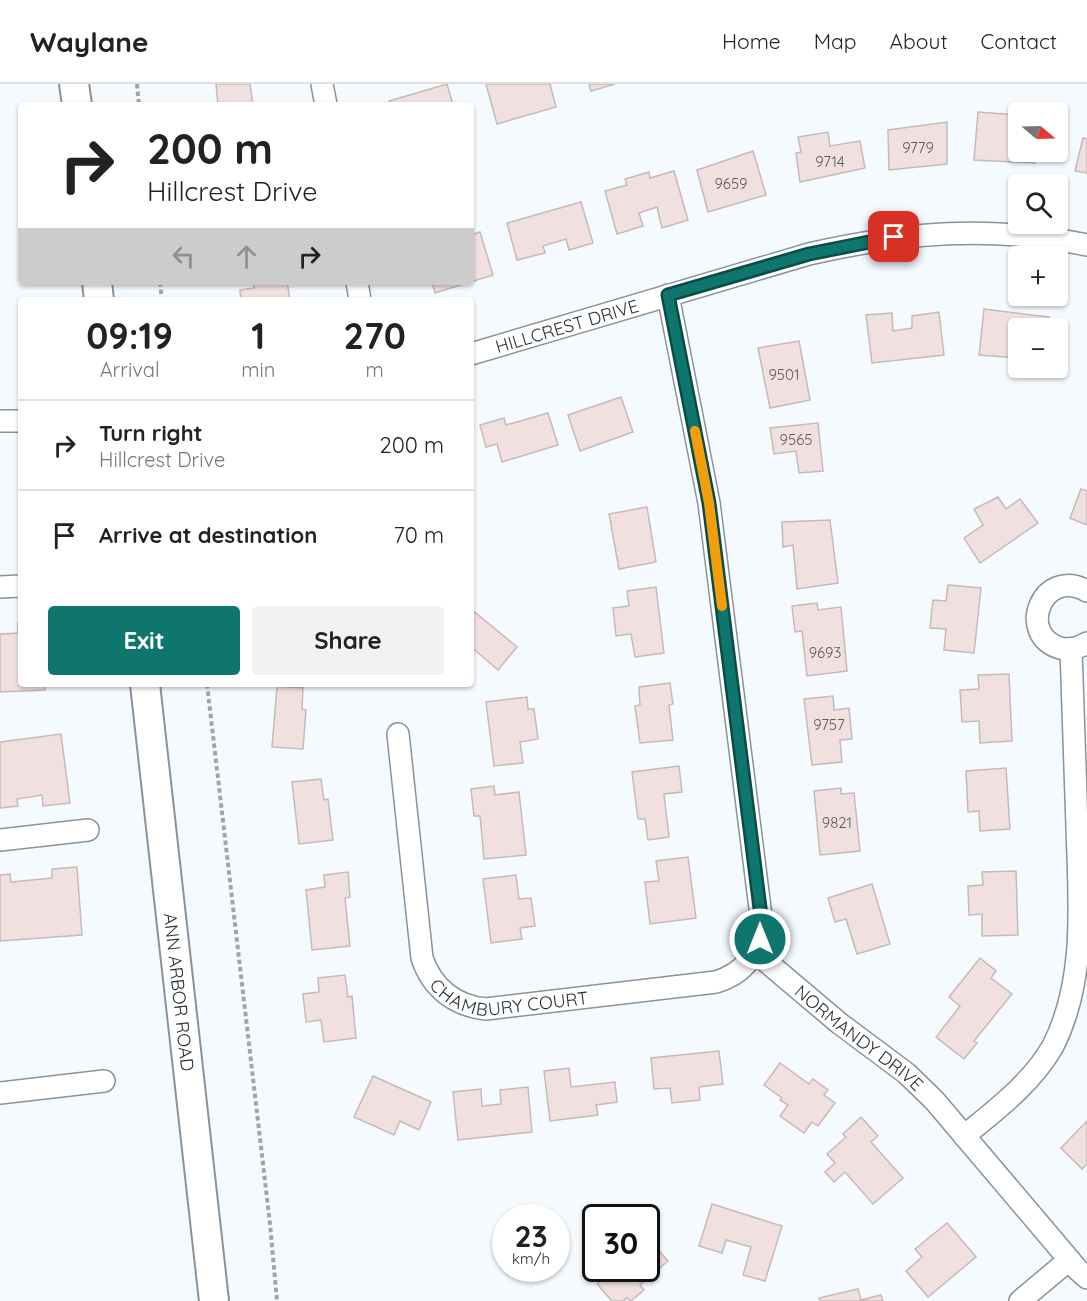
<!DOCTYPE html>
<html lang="en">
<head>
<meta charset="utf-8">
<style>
	body { margin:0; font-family:Quicksand,sans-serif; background:#f2f2f2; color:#222; height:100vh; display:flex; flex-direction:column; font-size:22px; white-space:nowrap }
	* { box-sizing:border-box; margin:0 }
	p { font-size:20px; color:#767676 }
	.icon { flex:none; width:33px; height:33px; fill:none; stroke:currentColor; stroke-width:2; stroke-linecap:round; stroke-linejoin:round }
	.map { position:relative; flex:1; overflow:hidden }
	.side { position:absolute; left:18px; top:213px; width:456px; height:390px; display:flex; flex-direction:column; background:#fff; border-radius:6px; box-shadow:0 2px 4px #0004 }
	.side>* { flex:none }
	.banner { position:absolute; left:18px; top:18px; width:456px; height:183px; border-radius:6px; box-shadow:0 2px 4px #0004; background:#fff; color:#222; overflow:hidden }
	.needle { width:39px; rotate:109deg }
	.fabs { position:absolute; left:1008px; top:18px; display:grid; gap:12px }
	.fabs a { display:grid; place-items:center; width:60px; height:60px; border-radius:6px; background:#fff; box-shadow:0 2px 4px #0004; font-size:30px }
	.speed { position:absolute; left:492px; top:1120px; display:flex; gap:12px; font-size:30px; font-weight:700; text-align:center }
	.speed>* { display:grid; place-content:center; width:78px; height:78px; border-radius:50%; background:#fff; box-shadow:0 2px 4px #0004; line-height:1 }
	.speed small { font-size:15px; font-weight:400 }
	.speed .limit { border:3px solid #111; border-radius:9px; background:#fff; color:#111 }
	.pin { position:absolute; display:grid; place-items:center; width:51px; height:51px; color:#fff; margin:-26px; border-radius:12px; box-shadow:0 3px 9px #0006 }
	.me { position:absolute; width:66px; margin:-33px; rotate:0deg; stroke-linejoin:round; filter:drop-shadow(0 0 4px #0008) }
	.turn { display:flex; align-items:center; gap:21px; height:126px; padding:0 30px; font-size:27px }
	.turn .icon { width:78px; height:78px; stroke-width:2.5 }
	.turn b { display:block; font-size:42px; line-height:51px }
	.lanes { display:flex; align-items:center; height:57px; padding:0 30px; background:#0003; justify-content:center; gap:30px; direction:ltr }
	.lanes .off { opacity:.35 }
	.eta { display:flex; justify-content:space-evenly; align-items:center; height:102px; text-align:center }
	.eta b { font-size:36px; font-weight:700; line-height:42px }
	.primary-button { display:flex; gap:12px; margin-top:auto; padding:12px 30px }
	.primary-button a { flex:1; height:69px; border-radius:6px; background:#0f766e; color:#fff; font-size:24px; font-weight:700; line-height:69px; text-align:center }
	.primary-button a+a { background:#f2f2f2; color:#222 }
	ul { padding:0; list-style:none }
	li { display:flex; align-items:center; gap:18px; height:90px; padding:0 30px; border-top:2px solid #e0e0e0 }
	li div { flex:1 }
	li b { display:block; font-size:22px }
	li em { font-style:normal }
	header { display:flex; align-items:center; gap:36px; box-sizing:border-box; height:84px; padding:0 30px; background:#fff; border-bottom:2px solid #e0e0e0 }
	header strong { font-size:28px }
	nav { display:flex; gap:33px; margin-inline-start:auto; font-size:21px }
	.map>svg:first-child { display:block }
</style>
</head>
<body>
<header>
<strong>Waylane</strong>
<nav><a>Home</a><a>Map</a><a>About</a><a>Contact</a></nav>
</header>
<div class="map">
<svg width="1087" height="1217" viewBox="0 0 1087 1217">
	<rect width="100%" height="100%" fill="#f5fafe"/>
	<g fill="#f0e0e0" stroke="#c8b9b9" stroke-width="1.5">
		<path d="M216,0H250L253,21H218Z"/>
		<path d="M447,0L453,21H390L389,17Z"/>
		<path d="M486,0H550L556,23L497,40Z"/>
		<path d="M589,0H615L591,7Z"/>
		<path d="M978,28L1018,31V68H1035V79L974,76Z"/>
		<path d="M947,38V80L889,86L888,46Z"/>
		<path d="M828,48L830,62L860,57L865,84L800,98L796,69L801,68L798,53Z"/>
		<path d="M1083,54L1087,55V89L1075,87Z"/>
		<path d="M753,67L766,111L708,128L697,86Z"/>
		<path d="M674,87L688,136L662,144L657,123L639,129L643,142L617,150L605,107L627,101L625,95L649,88L650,94Z"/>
		<path d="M581,118L593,159L569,166L566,155L543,162L545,169L517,176L507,139Z"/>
		<path d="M480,148L493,191L471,198V151Z"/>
		<path d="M253,198H287L290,216H241L240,206L254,204Z"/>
		<path d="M432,198H470L435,209Z"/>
		<path d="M984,225L1049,233L1047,244H1018V274L979,271Z"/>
		<path d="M939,228L944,271L872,279L866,231L892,229L893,247L912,244V232Z"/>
		<path d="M799,257L810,316L770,324L758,264Z"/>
		<path d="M621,313L633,348L580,367L568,331Z"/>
		<path d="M548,329L558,361L502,378L497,360L486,363L480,341L504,334L506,341Z"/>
		<path d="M818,339L823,387L799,389L796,367L774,370L770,344Z"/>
		<path d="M1081,405L1087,407V441L1070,434Z"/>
		<path d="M998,413L1006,425L1020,415L1038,439L980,479L964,454L983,441L974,425Z"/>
		<path d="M647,423L656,478L619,485L609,430Z"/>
		<path d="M830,436L838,499L797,505L793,461L783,463L782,438Z"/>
		<path d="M948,501L981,504L974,569L944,566L946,545L930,544L933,516L946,517Z"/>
		<path d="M656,503L664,569L635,573L631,550L616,552L613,524L629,522L627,507Z"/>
		<path d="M817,519L818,526L841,523L847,587L807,592L802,547L795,548L792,522Z"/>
		<path d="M471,525L517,563L498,586L471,563Z"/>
		<path d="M18,539H21V600H45V606L0,608V550L18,549Z"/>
		<path d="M1009,590L1012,657L980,659L979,637L962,638L960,606L979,605L978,591Z"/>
		<path d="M670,599L673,620L669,621L673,656L640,659L635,622L640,621L639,603Z"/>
		<path d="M277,602L303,604L302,625L306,626L303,665L272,663Z"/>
		<path d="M833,612L834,626L849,624L852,655L840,656L842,678L812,681L804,615Z"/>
		<path d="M527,613L528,625H534L538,655L520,658L523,679L494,682L486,618Z"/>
		<path d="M61,650L70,719L43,722L42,711L17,715L18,722L0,724V658Z"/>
		<path d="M679,682L682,708L664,710L669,753L648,756L645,735H638L632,688Z"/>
		<path d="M1006,684L1010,745L980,747L979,727L968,728L966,687Z"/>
		<path d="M321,695L324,716L328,715L333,756L299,760L292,698Z"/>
		<path d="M494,702L495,711L519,708L526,771L484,775L480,732H474L471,705Z"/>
		<path d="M841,704V710L854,709L860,767L820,771L814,707Z"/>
		<path d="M688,773L696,834L650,840L645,798L659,797L656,777Z"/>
		<path d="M77,783L82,851L0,857V791L10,790L11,798L52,794V785Z"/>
		<path d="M1016,787L1018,851L982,852V830L969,831L968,802L983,801L982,788Z"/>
		<path d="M348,788L350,813L345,814L350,862L312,866L306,806L325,803L324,791Z"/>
		<path d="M516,791L519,815L531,814L535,842L520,844L522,855L491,859L483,795Z"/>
		<path d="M872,800L890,860L857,870L846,835L835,838L828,814Z"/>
		<path d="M980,874L996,887L991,894L1012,910L974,957L977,959L964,975L936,953L960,922L949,913Z"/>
		<path d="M345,891L348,913L352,912L356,954L324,958L321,936L306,938L303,910L319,908L318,894Z"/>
		<path d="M719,967L723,1000L699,1003L700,1016L672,1019L670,1004L654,1005L651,974Z"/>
		<path d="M780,979L809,1000L813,995L828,1006L824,1011L835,1019L818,1042L812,1038L804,1049L780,1032L788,1021L780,1016L782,1014L764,1001Z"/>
		<path d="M569,984L571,1003L615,998L617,1018L596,1021L598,1031L550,1037L544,987Z"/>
		<path d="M373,992L431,1018L419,1046L400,1037L394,1051L354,1033Z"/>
		<path d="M528,1003L532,1048L458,1056L453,1008L481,1005L482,1022L501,1020L500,1006Z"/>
		<path d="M861,1033L878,1052L871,1058L903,1094L873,1120L845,1088L834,1098L825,1088L835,1079L827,1070L846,1053L843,1050Z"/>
		<path d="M1087,1037V1080L1082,1085L1061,1064Z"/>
		<path d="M712,1120L782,1142L765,1197L743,1191L751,1163L726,1156L722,1169L699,1162Z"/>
		<path d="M947,1139L976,1173L928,1213L906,1187L922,1173L915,1165Z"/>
		<path d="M652,1159L668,1177L640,1201L644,1206L631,1217L627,1214L623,1217H612L597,1200L603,1195L593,1184L596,1183V1185H646V1164Z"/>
		<path d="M858,1205L861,1216L881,1211L883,1217H820L819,1214Z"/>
	</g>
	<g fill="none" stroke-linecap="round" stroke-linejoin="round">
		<defs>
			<g id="street">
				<path d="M322,0L326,21"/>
				<path d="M357,198L360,216"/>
				<path id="s1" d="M471,270L809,170C905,148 990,141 1087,161"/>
				<path d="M0,337H21"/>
				<path d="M0,503L21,502"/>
				<path d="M1087,507C1042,482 1016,551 1060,564C1069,566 1079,564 1087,559"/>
				<path id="s2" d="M398,650L422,874C432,904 455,922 486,925L716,898C745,889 758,870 762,840L709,419L668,211"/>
				<path d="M0,756L88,746"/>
				<path id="s3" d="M755,868L839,939L906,989L934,1016L1078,1186L1087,1194"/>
				<path d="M0,1009L104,997"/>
				<path d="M964,1052C997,1025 1031,1000 1053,962C1087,895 1079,816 1077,743C1075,684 1073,624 1071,565"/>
				<path d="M1020,1217L1069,1176"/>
			</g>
			<g id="secondary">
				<path d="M74,0L77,21"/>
				<path d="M97,198L99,216"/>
				<path id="s4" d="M145,600L214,1217"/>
			</g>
		</defs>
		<use href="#street" stroke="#89939c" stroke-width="24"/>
		<use href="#secondary" stroke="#89939c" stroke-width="32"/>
		<g stroke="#a0a5a8" stroke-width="4" stroke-dasharray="4.5 3" stroke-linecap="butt">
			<path d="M137,0L139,21"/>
			<path d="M160,198L162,216"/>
			<path d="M207,600L270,1140L277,1217"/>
		</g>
		<use href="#street" stroke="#fff" stroke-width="21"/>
		<use href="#secondary" stroke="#fff" stroke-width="28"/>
	</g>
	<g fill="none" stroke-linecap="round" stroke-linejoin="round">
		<defs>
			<path id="route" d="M760,855L762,840L709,419L668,211L809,170L894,153"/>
		</defs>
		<use href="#route" stroke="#0a4d48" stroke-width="15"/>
		<use href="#route" stroke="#0f766e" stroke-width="10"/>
		<path stroke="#f59e0b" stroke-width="10" d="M695,347L709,419L722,522"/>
	</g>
	<g text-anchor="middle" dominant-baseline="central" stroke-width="5" stroke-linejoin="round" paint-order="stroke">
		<g font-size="15" fill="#5c5b5e">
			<text x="918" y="63">9779</text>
			<text x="830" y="77">9714</text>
			<text x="731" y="99">9659</text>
			<text x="784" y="290">9501</text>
			<text x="796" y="355">9565</text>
			<text x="825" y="568">9693</text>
			<text x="829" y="640">9757</text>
			<text x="837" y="738">9821</text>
		</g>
		<g font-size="18" fill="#2a2f32" stroke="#fff">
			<text stroke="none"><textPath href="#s1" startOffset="100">HILLCREST DRIVE</textPath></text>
			<text stroke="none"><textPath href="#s2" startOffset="333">CHAMBURY COURT</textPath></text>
			<text stroke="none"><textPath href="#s4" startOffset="310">ANN ARBOR ROAD</textPath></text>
			<text stroke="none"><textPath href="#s3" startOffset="135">NORMANDY DRIVE</textPath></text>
		</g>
	</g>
</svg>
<div class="fabs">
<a><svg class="needle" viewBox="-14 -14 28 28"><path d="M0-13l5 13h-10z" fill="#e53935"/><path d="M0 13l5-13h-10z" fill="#767676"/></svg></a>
<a><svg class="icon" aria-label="search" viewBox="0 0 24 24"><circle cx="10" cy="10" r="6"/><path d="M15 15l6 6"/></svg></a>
<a>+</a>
<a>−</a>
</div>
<div class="speed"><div>23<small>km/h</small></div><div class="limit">30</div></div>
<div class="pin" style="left:894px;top:153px;background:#d93025"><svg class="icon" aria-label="arrive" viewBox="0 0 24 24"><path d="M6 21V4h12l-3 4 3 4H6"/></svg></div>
<svg class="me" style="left:760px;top:855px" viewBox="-20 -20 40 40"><circle r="17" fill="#0f766e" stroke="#fff" stroke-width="3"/><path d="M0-11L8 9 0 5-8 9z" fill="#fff"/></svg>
<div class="banner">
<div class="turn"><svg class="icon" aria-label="right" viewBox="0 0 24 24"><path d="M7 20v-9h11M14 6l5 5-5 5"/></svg><div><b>200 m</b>Hillcrest Drive</div></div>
<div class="lanes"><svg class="icon off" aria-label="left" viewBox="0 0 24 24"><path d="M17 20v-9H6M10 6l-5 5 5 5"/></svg><svg class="icon off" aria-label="ahead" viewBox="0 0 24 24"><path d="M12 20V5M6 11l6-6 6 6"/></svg><svg class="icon" aria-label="right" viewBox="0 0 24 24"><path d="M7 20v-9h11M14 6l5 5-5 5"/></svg></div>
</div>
<section class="side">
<div class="eta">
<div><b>09:19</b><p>Arrival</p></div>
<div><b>1</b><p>min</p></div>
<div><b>270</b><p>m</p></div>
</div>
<ul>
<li><svg class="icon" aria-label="right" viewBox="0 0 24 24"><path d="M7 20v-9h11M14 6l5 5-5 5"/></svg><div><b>Turn right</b><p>Hillcrest Drive</p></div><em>200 m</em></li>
<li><svg class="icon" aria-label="arrive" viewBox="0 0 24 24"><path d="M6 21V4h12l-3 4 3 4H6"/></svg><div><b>Arrive at destination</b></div><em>70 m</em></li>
</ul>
<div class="primary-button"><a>Exit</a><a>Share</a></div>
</section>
</div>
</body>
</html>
